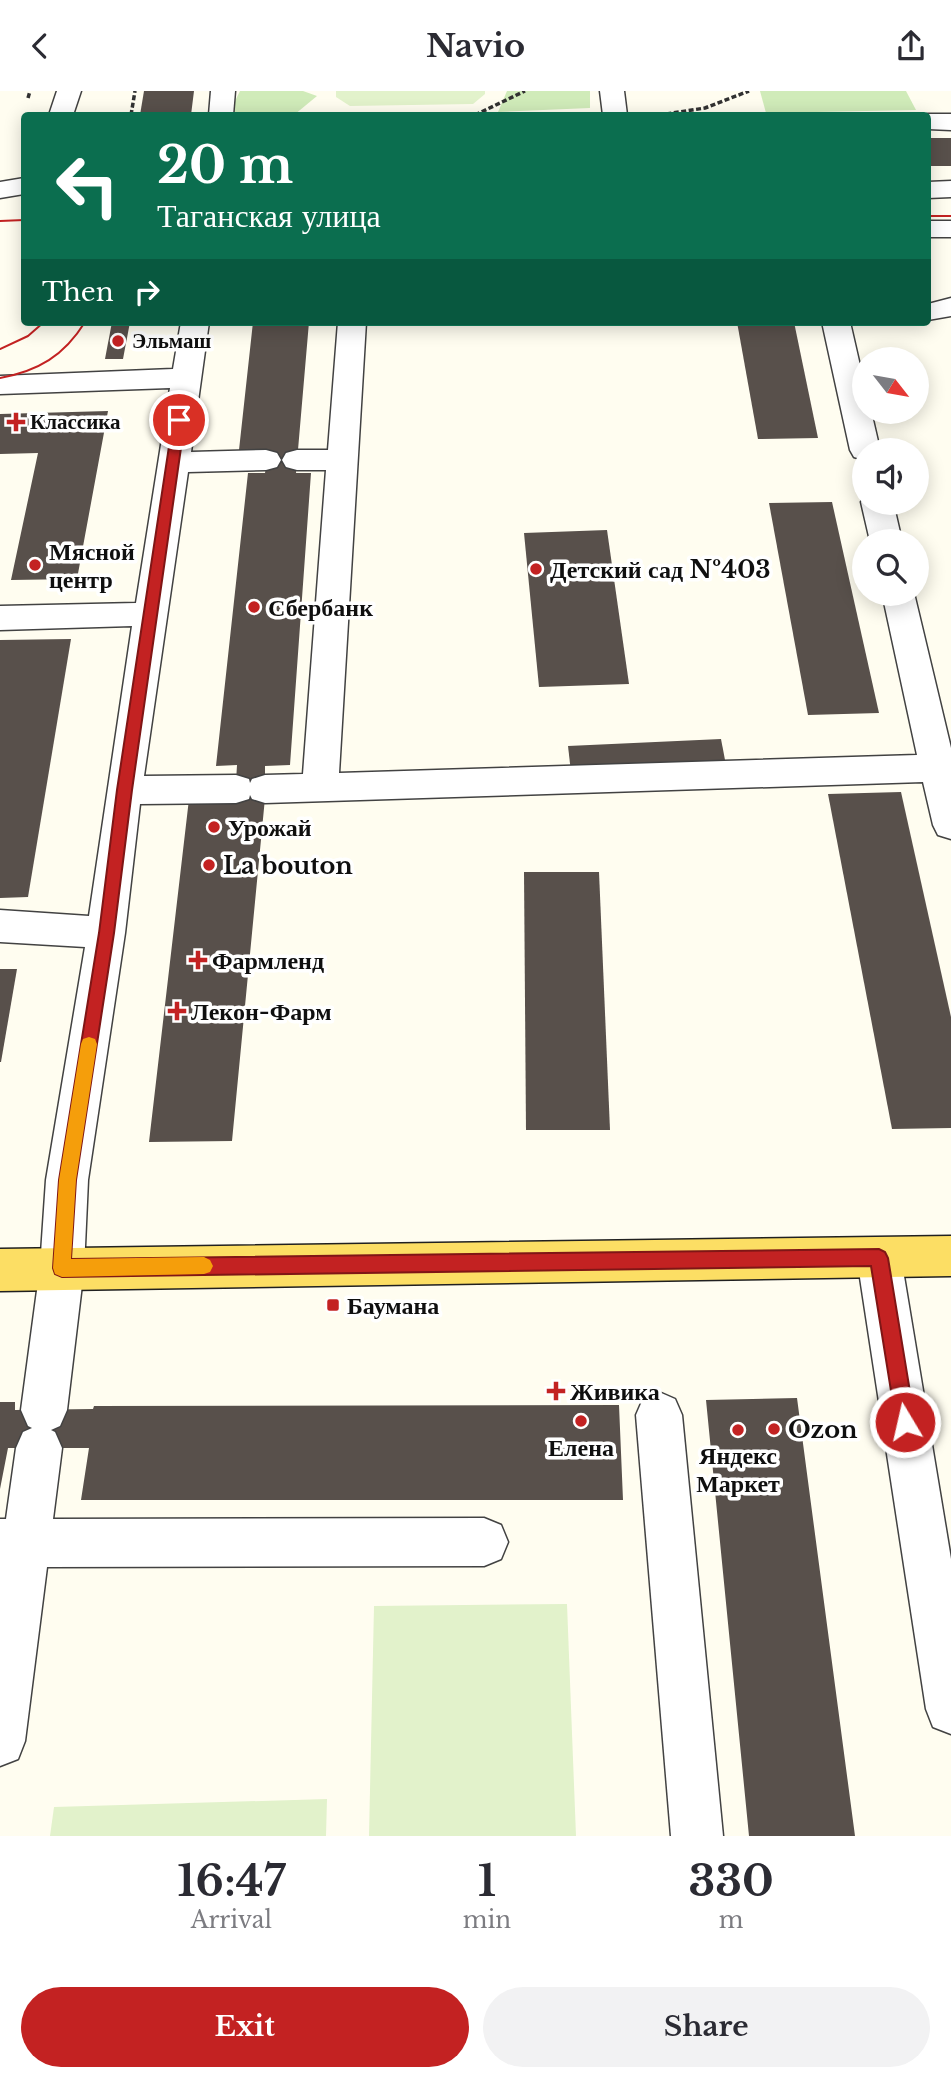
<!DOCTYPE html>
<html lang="en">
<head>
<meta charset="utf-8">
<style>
	body { margin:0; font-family:"Libre Baskerville",serif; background:#f2f2f3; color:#2b2b33; height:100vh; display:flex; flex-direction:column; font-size:26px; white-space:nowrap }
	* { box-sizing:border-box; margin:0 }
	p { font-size:23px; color:#7c7c81 }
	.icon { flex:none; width:38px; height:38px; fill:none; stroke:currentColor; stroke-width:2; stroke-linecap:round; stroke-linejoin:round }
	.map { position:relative; height:1745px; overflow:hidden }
	.details { display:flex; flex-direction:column; background:#fff; flex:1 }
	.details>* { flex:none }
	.guide { position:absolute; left:21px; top:21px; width:910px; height:214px; border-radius:7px; box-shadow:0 4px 18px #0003; background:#0b6e4f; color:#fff; overflow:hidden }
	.needle { width:46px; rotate:121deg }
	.buttons { position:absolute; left:852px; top:256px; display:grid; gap:14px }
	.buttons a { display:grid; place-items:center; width:77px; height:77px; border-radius:50%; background:#fff; box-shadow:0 4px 18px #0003; font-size:35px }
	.pin { position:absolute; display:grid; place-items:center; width:60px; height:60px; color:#fff; margin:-30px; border:4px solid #fff; border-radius:50%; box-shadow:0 2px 7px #0007 }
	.me { position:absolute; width:77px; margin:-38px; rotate:351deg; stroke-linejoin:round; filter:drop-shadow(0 0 5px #0008) }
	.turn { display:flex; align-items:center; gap:24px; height:147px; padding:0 21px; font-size:32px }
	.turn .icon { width:91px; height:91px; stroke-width:2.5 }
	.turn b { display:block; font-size:49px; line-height:60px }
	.then { display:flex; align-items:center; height:66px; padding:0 21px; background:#0003; gap:14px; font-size:26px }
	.eta { display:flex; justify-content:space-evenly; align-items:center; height:119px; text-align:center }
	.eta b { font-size:42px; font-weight:700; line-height:49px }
	.cta { display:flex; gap:14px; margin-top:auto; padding:14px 21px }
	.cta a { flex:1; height:80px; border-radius:42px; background:#c32222; color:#fff; font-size:28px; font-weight:700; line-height:80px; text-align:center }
	.cta a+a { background:#f2f2f3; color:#2b2b33 }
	header { display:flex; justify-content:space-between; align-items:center; height:91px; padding:0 21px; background:#fff; font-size:32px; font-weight:700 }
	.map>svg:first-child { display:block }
</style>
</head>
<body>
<header><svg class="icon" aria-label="back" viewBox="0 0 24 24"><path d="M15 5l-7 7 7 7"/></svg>Navio<svg class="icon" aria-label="share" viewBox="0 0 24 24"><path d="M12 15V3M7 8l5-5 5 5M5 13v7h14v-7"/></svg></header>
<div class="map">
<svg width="951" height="1745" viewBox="0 0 951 1745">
	<rect width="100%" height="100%" fill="#fffdf0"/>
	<g fill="#d0ebb9">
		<path d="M240,0H303L317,5L294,24H228Z"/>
		<path d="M507,0H590V17L498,21Z"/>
		<path d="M760,0H906L916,19L766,22Z"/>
	</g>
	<g fill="#e2f2cb">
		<path d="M336,0H485V3L473,13L350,15L336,6Z"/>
		<path d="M567,1513L576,1745H369L374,1515Z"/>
		<path d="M327,1708L326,1745H50L54,1716Z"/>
	</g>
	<g fill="#58504b">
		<path d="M144,0H194L191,24H140Z"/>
		<rect x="928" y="47" width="23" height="28"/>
		<path d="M112,231H130L123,268H105Z"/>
		<path d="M253,231H309L296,382H311L290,674L265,675V707L232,1050L149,1051L189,708H235L237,674L216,675L248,382H265L269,359H239Z"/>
		<path d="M737,231H794L818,347L758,348Z"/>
		<path d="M108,320L77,488L11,489L38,362L0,363V323Z"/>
		<path d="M832,411L879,622L808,624L769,412Z"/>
		<path d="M607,439L629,593L539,596L524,442Z"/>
		<path d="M71,548L28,806L0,807V549Z"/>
		<path d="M721,648L726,674L571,681L568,655Z"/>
		<path d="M901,701L951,926V1037L892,1038L828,703Z"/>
		<path d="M524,781H599L610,1039H526Z"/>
		<path d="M0,878H17L1,971H0Z"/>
		<path d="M797,1307L831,1564L855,1745H749L706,1309Z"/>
		<path d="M0,1311H15V1319L93,1318L94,1315L619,1314L623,1409H81L89,1357H8L0,1398Z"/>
	</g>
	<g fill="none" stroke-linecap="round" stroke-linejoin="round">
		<defs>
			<g id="minor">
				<path d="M57,0H81L73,24H49Z"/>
				<path d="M211,0H235L233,24H209Z"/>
				<path d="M600,0H624L627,24H603Z"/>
				<path d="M928,23H951V39L928,38V24H924Z"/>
				<path d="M24,87V103L0,107V91Z"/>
				<path d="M951,90V106L928,107V91Z"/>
				<rect x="928" y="130" width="23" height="16"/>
				<path d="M951,207V225L928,229V213Z"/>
				<path d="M181,231H209L191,361L266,359L277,362L281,369L277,376L266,379L188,381L144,685L236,684L249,688L250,692L252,688L265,684L303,683L326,379H297L286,376L282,369L286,362L297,359H328L338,231H366L339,682L917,664L882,502H914L951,657V748L938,744L933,734L923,691L265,712L252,708L250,704L249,708L236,712L140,713L125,842L88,1089L84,1177L67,1319L60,1335L51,1339L55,1341L62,1357L53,1428L484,1427L501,1434L508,1451L501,1468L484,1475L47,1476L25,1650L18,1668L0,1675V1428H6L16,1357L23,1341L32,1337L28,1335L21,1319L40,1177L46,1089L85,856L0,851V819L89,825L132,535L0,539V515L136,512L170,297L0,303V285L173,278Z"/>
				<path d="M822,231H850L864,292V320H871L880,359H864V369L854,366L850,359Z"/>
				<path d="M864,406V411H893L902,450H870L861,411Z"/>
				<path d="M879,1147L894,1153L901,1167L951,1468V1643L933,1636L926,1618L857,1167L864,1153Z"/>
				<path d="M659,1301L675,1308L682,1324L723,1745H671L636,1324L643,1308Z"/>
			</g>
			<path id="major" d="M951,1145V1185L0,1200V1158Z"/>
		</defs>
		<use href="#minor" stroke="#424242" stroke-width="3"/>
		<use href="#major" stroke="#202020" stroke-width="3"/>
		<g stroke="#313131" stroke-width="3.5" stroke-dasharray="5 2.5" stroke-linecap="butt">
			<path d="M28,7L30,0"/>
			<path d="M131,24L135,0"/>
			<path d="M475,24L525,0"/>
			<path d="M659,24L705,17L749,0"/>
		</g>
		<use href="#minor" fill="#fff" fill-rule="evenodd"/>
		<use href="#major" fill="#fcde64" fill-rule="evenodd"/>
		<g stroke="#c32222" stroke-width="2">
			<path d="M928,125H951"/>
			<path d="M0,130L24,129"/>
			<path d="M0,258L28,245L44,231"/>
			<path d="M0,287C38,280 64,265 85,231"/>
		</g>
	</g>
	<path fill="#c32222" stroke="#7f1616" stroke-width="2" d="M179,325L185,329L132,699L114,842L76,1089L71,1168L879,1158L885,1161L888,1167L915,1331L912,1338L905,1341L898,1338L896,1331L871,1175L62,1186L55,1183L53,1177L59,1089L99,842L117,699L173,329Z"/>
	<path fill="#f59e0b" d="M89,946L95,948L97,953L76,1089L71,1168L204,1166L210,1169L213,1175L210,1181L204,1183L62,1186L55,1183L53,1177L59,1089L81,953L83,948Z"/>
	<g fill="#c32222" stroke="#fff" stroke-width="2.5">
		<circle cx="118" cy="250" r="7"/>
		<path d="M12.5 320.5h7v7h7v7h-7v7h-7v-7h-7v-7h7z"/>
		<circle cx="35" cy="474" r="7"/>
		<circle cx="536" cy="478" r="7"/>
		<circle cx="254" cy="516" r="7"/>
		<circle cx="214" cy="736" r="7"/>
		<circle cx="209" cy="774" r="7"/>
		<path d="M194.5 858.5h7v7h7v7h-7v7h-7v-7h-7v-7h7z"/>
		<path d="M173.5 909.5h7v7h7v7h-7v7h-7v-7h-7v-7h7z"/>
		<rect x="326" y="1207" width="14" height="14" rx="3.5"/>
		<path d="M552.5 1289.5h7v7h7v7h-7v7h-7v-7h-7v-7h7z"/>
		<circle cx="581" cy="1330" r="7"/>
		<circle cx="774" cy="1338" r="7"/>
		<circle cx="738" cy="1339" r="7"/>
	</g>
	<g text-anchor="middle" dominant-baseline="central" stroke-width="7" stroke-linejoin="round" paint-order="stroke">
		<g font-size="21" font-weight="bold" fill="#0f0f0f" stroke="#fff" text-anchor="start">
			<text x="132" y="250">Эльмаш</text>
			<text x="30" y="331">Классика</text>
		</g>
		<g font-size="24" font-weight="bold" fill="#0f0f0f" stroke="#fff" text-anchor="start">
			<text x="49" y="460">Мясной<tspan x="49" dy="28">центр</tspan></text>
			<text x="550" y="478">Детский сад №403</text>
			<text x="268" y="516">Сбербанк</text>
			<text x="228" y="736">Урожай</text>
			<text x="223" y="774">La bouton</text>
			<text x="212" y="869">Фармленд</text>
			<text x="191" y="920">Лекон-Фарм</text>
			<text x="347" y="1214">Баумана</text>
			<text x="570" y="1300">Живика</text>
			<text x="788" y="1338">Ozon</text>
			<text x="581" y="1356" text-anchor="middle">Елена</text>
			<text x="738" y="1364" text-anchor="middle">Яндекс<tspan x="738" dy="28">Маркет</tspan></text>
		</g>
	</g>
</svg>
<div class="buttons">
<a><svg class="needle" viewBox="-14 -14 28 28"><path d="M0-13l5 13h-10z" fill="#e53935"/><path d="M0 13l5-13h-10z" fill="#7c7c81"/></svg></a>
<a><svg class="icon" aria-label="sound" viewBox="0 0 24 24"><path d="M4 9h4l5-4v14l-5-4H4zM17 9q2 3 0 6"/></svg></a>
<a><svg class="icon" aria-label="search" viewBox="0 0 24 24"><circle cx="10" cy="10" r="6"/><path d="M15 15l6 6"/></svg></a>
</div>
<div class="pin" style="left:179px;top:329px;background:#d93025"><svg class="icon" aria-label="arrive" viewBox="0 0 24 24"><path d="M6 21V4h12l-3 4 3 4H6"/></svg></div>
<svg class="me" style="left:905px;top:1331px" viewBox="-20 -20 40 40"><circle r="17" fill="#c32222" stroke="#fff" stroke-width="3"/><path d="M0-11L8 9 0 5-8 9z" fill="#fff"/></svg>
<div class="guide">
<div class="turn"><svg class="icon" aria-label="left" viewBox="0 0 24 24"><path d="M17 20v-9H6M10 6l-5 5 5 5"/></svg><div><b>20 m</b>Таганская улица</div></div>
<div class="then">Then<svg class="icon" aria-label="right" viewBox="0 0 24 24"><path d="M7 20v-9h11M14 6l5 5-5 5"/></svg></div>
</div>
</div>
<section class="details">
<div class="eta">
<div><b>16:47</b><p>Arrival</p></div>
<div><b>1</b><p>min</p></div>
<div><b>330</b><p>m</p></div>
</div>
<div class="cta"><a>Exit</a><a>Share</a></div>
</section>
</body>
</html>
